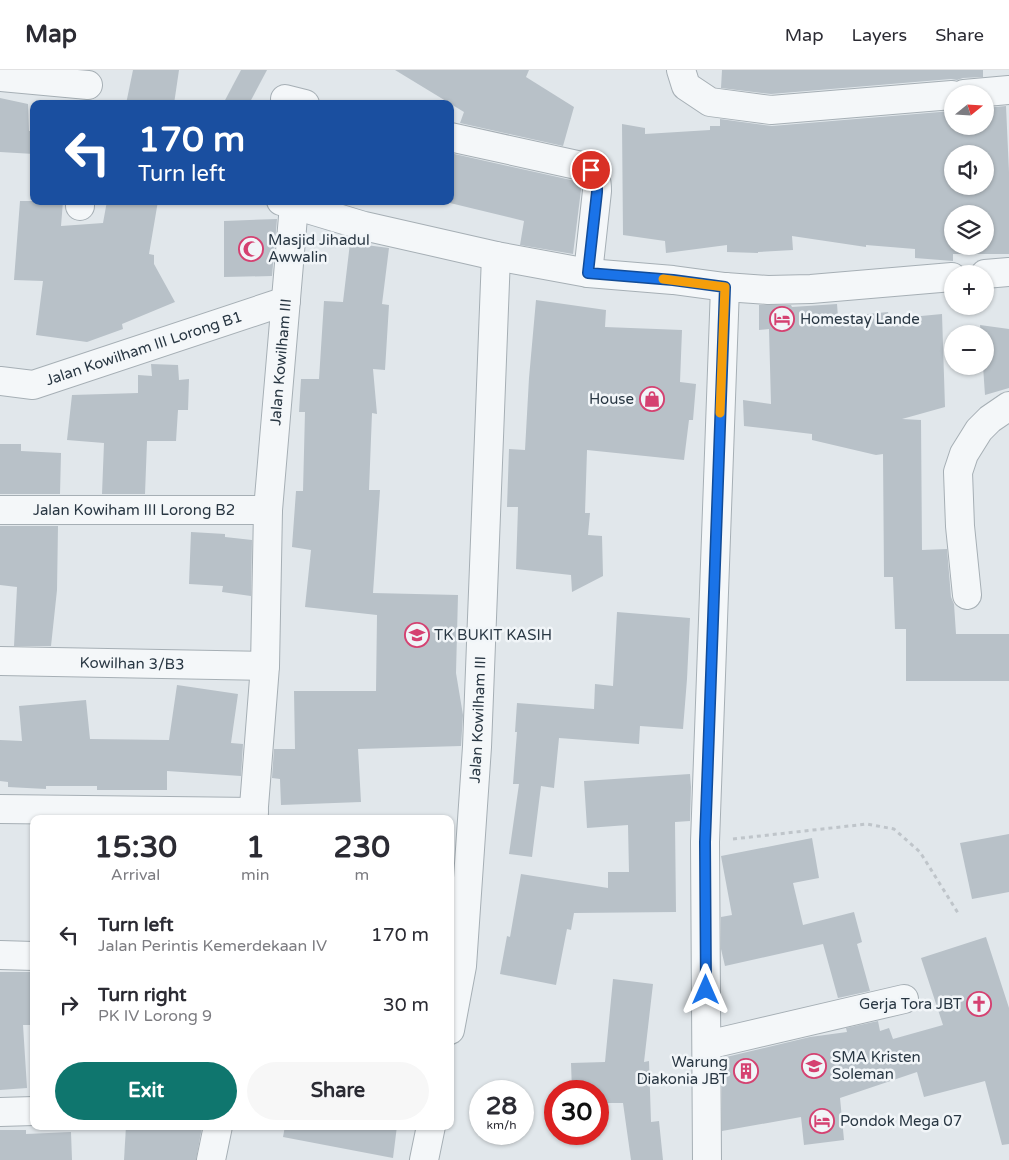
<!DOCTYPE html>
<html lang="en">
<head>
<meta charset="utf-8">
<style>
	body { margin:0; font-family:"Varela Round",sans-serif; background:#f7f7f7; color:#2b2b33; height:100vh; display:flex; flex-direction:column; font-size:19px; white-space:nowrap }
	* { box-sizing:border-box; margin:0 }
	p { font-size:16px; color:#7c7c81 }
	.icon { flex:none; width:28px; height:28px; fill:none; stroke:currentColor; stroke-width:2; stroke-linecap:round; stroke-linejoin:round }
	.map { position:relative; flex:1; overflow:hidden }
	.side { position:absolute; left:30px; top:745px; width:424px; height:315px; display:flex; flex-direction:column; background:#fff; border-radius:10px; box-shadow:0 1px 4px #0004 }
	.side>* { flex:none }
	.hud { position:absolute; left:30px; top:30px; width:424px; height:105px; border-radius:10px; box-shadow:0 1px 4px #0004; background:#1a4fa0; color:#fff; overflow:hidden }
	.needle { width:32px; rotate:72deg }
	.controls { position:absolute; left:944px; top:15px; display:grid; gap:10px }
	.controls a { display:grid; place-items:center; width:50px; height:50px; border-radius:50%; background:#fff; box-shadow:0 1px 4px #0004; font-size:25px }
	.speed { position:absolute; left:469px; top:1010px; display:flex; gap:10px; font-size:25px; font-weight:700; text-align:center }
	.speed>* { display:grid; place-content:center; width:65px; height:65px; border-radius:50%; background:#fff; box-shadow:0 1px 4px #0004; line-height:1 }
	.speed small { font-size:12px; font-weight:400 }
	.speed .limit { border:8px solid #d22; background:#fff; color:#111 }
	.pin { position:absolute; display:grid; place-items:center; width:42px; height:42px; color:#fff; margin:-21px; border:2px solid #fff; border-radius:50%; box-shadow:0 1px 5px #0007 }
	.me { position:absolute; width:55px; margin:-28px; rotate:0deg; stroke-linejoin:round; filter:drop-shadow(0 0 4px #0008) }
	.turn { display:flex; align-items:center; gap:18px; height:105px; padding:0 25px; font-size:22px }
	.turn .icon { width:65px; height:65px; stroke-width:2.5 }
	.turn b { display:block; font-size:35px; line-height:42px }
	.eta { display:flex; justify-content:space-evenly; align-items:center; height:85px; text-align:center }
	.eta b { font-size:30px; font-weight:700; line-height:35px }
	.button { display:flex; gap:10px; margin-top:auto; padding:10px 25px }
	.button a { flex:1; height:58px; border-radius:30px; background:#0f766e; color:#fff; font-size:20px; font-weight:700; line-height:58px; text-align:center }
	.button a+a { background:#f7f7f7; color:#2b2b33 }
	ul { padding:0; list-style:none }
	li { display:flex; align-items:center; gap:15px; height:70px; padding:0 25px }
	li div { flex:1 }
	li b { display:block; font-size:19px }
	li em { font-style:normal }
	header { display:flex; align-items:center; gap:30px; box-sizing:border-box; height:70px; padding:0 25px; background:#fff; border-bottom:1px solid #e1e1e2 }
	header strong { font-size:24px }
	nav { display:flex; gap:28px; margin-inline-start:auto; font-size:18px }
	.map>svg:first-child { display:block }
</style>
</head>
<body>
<header>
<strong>Map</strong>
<nav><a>Map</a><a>Layers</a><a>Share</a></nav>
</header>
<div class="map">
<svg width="1009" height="1090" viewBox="0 0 1009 1090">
	<rect width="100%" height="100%" fill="#e1e7eb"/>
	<g fill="#b8c1c8" fill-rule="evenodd">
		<path d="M133,0H179L174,34H126Z"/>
		<path d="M241,0H267L249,34H223Z"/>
		<path d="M395,0H529L526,7L574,37L563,76L460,53L464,42Z"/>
		<path d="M722,0H983V7L963,8L957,10L951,9L771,24L721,18Z"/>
		<path d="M0,28L28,34L29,61H34V84L0,82Z"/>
		<path d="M1006,36L1009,102V184H953V191L915,188V179L866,175V177L792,166L793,180L758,182V183L727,182V175L666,183L665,171L623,165L622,54L645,58V64L710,60V56H720V49L772,56L952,41V56H985V38ZM952,84H985V116H952ZM952,144H985V176H952Z"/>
		<path d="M450,83L580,112L581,120L573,184L520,175L524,151L450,133Z"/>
		<path d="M20,131H63L61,156L103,153L107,131H158L149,184L154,185V194L175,232L122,254L123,259L87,272L36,265L43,211L14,210Z"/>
		<path d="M277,149L272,206L224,207V151Z"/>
		<path d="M350,173L389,178L382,234L389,235L385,300L373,299L377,344L372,343L369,420H380L373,523L458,525L456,603L463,645L461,676L358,679L361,732L281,735L280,709L272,708L274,679H295L294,621H376L377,545L305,537L311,480L292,477L296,421H303L305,342H299L301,309H319L324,231L343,232Z"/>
		<path d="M536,230L606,240L605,257L682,260L680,312L696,314L693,350H689L684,390L587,380L585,443H590L588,465L602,466L603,506L572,522L571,505L516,499L518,437H507L509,379L525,380L529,308Z"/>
		<path d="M837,234L838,247L888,242L890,249L942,244L945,337L902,349L921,350L922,480L947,479L951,527L954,534L956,564H1009V611H906V559H895L893,507H884L883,384L876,385L812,370V364L744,356L743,330L771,334L769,259L759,260V235H791L792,237Z"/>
		<path d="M980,255L1009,259V318L985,325L983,296H985V264H981Z"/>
		<path d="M151,294L178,295L179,310L189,309L188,340H178L176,371H147L145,424H102L104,373L67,370L72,325L138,323V305L152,306Z"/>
		<path d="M0,374H21V381L61,383L60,424H0Z"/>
		<path d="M0,456H58L57,520L51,576H14L17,517L0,515Z"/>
		<path d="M191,462L225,464V467L252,470L251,526L222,522L223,516L189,514Z"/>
		<path d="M617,542L690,548L687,609L683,659L640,656L639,674L559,668L554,718L541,716L532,787L509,784L519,714H513L517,662H515L517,633L594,639L595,614L613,616Z"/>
		<path d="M177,615L238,624L231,673L243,674L241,706L167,701V720H97V716H46V719L8,717V712L0,711V670L22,671L19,636L86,630L90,669L169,670Z"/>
		<path d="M690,704L691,717L690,751L675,752L676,842L574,843L571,860L567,859L556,915L500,904L507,866L510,867L521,804L608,818V802H629L628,755L587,758L584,711Z"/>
		<path d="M1009,764V822L972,829L960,773Z"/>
		<path d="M812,768L819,808L793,813L803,855L854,842L862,872L857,874L870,921L838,928L823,874L725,896L721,879V847L732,845L721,786Z"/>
		<path d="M986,867L1009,938V1074L1002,1075L985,1011L924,1027L917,1002L840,1028L844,1070L804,1075L801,1047L722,1061V988L810,967L847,962L846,958L878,951L880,961L889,958L893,969L943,955L921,888Z"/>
		<path d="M0,902H34V955H23L27,1018L0,1020Z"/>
		<path d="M613,909L653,914L644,992L649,991L651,1052L659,1051L663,1090H631L623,1033H598V1021H572L571,993L605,992Z"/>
		<path d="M126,1056L202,1057L196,1090H124Z"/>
		<path d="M285,1056H397L393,1088L283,1067Z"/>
		<path d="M0,1060H26V1064L71,1062L72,1090H0Z"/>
	</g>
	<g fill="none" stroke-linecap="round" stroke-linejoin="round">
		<defs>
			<g id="street">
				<path d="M681,0L686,16L710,32L771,40L952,25"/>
				<path d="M0,7L88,15"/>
				<path d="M964,24L1009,20"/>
				<path d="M285,29L305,34"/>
				<path d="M450,67L586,97C596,103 597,111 597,121L588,203"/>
				<path d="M281,131L364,156L496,186L588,203L673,210L725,217L768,220L811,219L952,207"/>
				<path d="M80,136V131"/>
				<path d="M985,204L1009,202"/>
				<path id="s1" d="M0,311L33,315L286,231"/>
				<path id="s2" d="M0,440H268"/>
				<path d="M967,525L960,456L958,402L964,384L979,360L990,349L1009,336"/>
				<path id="s3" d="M0,591L265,596"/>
				<path d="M0,739L254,742"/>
				<path id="s4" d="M253,749L265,596L268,440L294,135"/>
				<path d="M0,885L34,886"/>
				<path id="s5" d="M450,960L462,896L477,677L496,186"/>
				<path d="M707,975L904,929"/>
				<path d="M0,1042L34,1041"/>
				<path d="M211,1090L218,1056"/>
				<path d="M424,1090L431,1056"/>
				<path d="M707,1090L705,772L725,217"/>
			</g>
		</defs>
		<use href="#street" stroke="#a6afb5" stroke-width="30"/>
		<path stroke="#bfc5ca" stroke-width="3" stroke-dasharray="4 4" stroke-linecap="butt" d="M733,769L867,754L894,759L920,782L958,843"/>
		<use href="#street" stroke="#f4f7f9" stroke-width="28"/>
	</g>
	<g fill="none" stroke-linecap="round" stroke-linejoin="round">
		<defs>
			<path id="route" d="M591,100L597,111V122L588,203L673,210L725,217L705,772L706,920"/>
		</defs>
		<use href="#route" stroke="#114b97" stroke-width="12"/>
		<use href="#route" stroke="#1a73e8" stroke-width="9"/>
		<path stroke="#f59e0b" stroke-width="9" d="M663,209L725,217L720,343"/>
	</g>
	<defs>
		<symbol id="mosque-ring" viewBox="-11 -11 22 22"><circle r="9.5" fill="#f1f5f8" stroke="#d54171" stroke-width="1.5"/><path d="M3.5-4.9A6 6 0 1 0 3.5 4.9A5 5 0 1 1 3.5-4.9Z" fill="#d54171"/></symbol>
		<symbol id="hotel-ring" viewBox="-11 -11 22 22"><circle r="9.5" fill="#f1f5f8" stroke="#d54171" stroke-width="1.5"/><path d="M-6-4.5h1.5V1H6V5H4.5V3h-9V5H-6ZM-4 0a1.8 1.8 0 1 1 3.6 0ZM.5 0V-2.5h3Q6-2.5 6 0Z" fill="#d54171"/></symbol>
		<symbol id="shop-ring" viewBox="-11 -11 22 22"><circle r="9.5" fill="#f1f5f8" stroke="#d54171" stroke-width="1.5"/><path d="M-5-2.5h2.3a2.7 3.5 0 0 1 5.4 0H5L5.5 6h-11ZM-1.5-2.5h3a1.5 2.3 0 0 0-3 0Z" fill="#d54171"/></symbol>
		<symbol id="school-ring" viewBox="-11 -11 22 22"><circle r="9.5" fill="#f1f5f8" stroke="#d54171" stroke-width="1.5"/><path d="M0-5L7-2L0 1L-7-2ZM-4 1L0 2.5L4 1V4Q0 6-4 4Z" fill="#d54171"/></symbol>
		<symbol id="church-ring" viewBox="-11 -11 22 22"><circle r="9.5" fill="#f1f5f8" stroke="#d54171" stroke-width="1.5"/><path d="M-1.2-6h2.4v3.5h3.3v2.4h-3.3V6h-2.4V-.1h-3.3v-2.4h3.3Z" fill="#d54171"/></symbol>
		<symbol id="building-ring" viewBox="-11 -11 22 22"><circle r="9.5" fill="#f1f5f8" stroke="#d54171" stroke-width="1.5"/><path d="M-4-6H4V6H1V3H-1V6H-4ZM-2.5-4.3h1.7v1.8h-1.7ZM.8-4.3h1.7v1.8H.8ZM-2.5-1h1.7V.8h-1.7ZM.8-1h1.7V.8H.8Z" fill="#d54171"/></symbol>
	</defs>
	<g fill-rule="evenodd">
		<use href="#mosque-ring" x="237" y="165" width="28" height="28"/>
		<use href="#hotel-ring" x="768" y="235" width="28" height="28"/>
		<use href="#shop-ring" x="638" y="315" width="28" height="28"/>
		<use href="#school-ring" x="403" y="551" width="28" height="28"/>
		<use href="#church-ring" x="965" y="920" width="28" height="28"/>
		<use href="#school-ring" x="800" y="982" width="28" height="28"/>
		<use href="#building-ring" x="732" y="987" width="28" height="28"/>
		<use href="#hotel-ring" x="808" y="1037" width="28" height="28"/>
	</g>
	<g text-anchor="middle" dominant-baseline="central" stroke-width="5" stroke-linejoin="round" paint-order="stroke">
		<g font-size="15" fill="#293743" stroke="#f1f5f8" text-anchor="start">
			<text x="268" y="170">Masjid Jihadul<tspan x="268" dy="17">Awwalin</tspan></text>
			<text x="800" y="249">Homestay Lande</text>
			<text x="634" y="329" text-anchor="end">House</text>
			<text x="434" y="565">TK BUKIT KASIH</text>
			<text x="962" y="934" text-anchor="end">Gerja Tora JBT</text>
			<text x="832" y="987">SMA Kristen<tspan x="832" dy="17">Soleman</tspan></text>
			<text x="728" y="992" text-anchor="end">Warung<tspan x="728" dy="17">Diakonia JBT</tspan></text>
			<text x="840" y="1051">Pondok Mega 07</text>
		</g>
		<g font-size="15" fill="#293743" stroke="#f1f5f8">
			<text stroke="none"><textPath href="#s1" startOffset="150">Jalan Kowilham III Lorong B1</textPath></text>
			<text stroke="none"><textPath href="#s4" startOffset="458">Jalan Kowilham III</textPath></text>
			<text stroke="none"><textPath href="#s2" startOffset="134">Jalan Kowiham III Lorong B2</textPath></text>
			<text stroke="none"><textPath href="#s3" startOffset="132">Kowilhan 3/B3</textPath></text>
			<text stroke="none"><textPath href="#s5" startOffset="312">Jalan Kowilham III</textPath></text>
		</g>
	</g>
</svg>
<div class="controls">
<a><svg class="needle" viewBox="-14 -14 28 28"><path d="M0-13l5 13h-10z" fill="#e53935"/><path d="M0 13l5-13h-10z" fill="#7c7c81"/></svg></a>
<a><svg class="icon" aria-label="sound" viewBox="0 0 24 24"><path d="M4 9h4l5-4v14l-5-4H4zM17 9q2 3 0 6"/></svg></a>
<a><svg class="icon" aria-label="layers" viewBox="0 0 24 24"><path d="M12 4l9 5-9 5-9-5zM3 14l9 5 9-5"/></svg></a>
<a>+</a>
<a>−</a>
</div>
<div class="speed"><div>28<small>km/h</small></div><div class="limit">30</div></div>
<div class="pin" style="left:591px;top:100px;background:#d93025"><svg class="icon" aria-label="arrive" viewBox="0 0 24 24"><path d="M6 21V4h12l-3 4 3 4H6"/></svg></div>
<svg class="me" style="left:706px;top:920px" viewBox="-20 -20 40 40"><path d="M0-17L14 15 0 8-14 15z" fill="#1a73e8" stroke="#fff" stroke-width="4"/></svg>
<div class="hud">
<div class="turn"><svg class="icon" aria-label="left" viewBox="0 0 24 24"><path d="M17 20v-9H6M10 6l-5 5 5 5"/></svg><div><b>170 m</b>Turn left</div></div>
</div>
<section class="side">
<div class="eta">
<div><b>15:30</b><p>Arrival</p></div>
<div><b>1</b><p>min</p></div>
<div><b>230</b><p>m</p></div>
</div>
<ul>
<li><svg class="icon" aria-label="left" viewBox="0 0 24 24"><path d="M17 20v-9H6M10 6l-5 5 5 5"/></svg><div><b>Turn left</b><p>Jalan Perintis Kemerdekaan IV</p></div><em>170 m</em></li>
<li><svg class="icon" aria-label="right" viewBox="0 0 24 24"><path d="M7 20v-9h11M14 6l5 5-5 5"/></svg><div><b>Turn right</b><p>PK IV Lorong 9</p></div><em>30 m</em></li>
</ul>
<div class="button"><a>Exit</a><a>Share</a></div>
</section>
</div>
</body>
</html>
